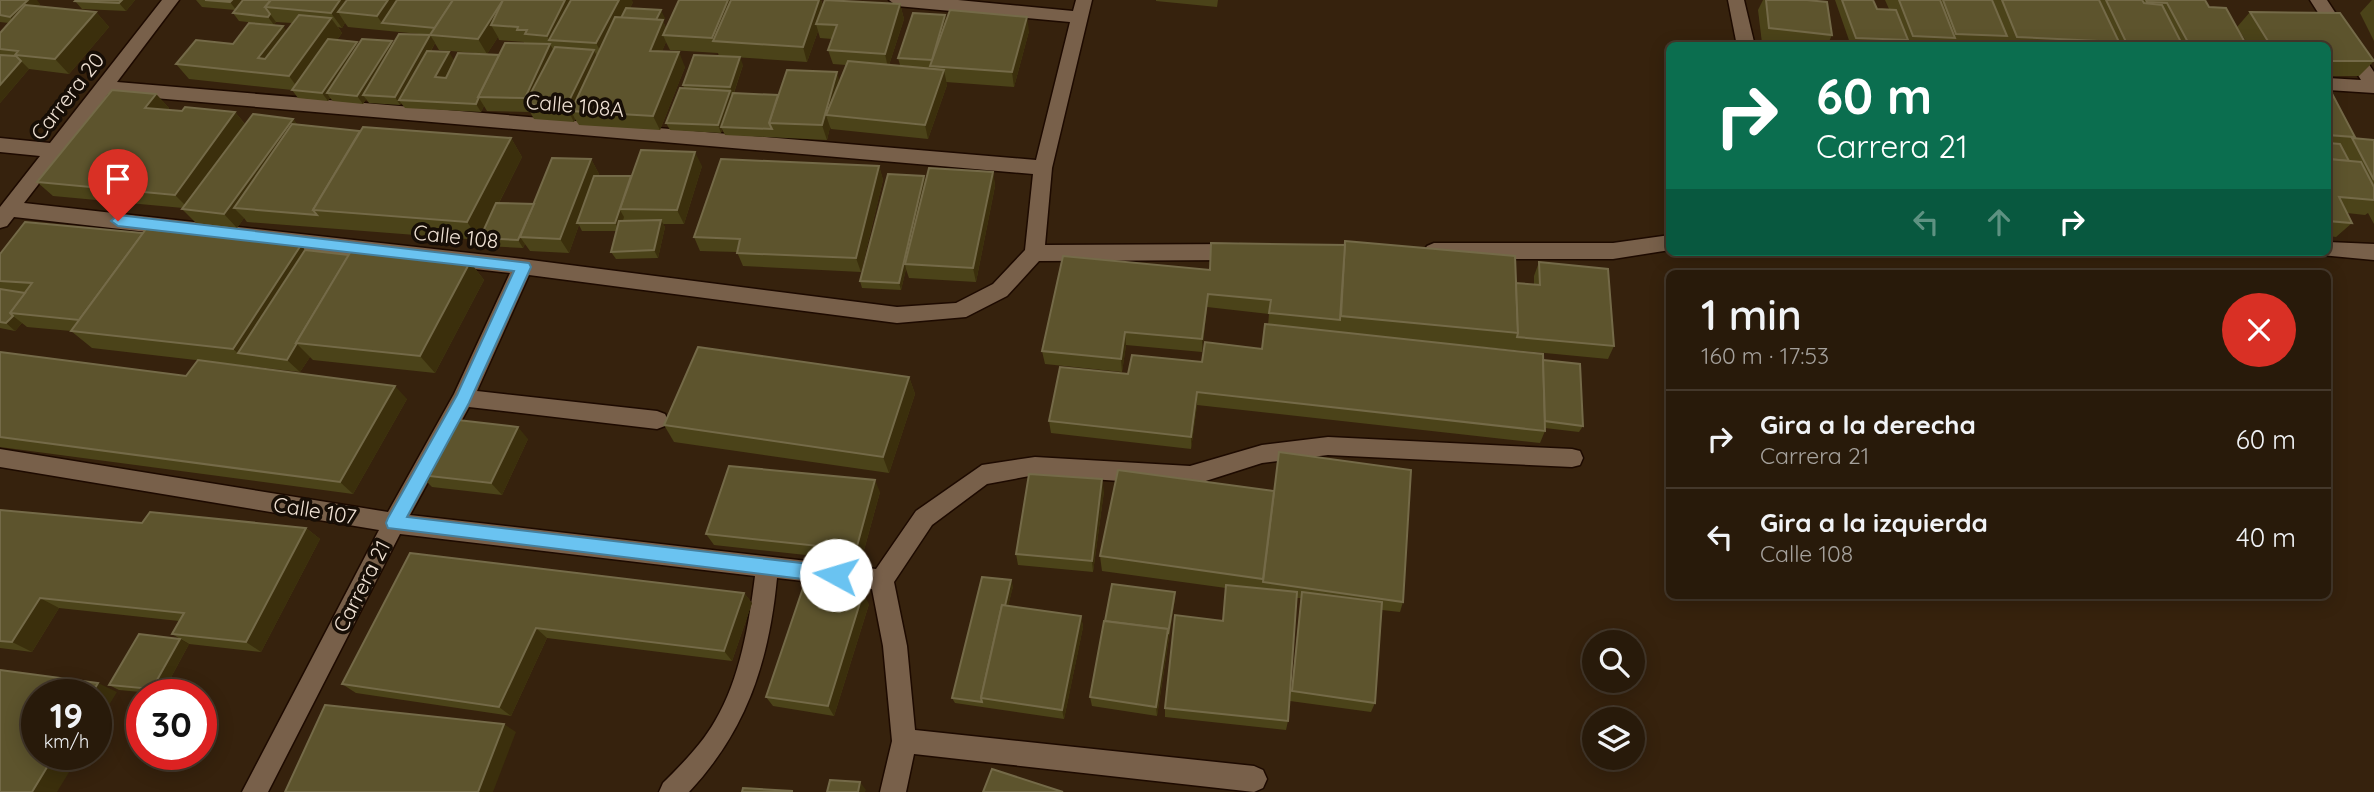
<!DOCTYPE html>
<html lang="es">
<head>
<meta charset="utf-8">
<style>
	body { margin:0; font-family:Quicksand,sans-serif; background:#302313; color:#f1f3f6; height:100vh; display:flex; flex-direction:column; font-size:26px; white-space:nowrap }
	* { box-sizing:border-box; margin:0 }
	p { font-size:23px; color:#a5a19c }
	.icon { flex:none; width:38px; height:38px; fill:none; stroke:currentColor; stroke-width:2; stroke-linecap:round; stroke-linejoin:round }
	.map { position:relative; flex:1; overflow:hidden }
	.sheet { position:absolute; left:1666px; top:270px; width:665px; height:329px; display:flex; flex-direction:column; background:#281a0a; border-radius:10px; box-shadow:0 4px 18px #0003,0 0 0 2px #44382b }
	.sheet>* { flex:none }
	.banner { position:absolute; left:1666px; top:42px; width:665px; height:214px; border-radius:10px; box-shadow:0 4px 18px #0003,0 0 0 2px #44382b; background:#0b6e4f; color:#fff; overflow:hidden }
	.buttons { position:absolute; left:1582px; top:630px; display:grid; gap:14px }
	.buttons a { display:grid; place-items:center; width:63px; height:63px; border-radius:50%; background:#281a0a; box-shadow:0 4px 18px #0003,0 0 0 2px #44382b; font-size:35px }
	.speed { position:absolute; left:21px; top:679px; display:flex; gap:14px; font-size:35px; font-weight:700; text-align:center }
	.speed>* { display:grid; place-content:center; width:91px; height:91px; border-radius:50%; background:#281a0a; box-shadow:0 4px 18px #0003,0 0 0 2px #44382b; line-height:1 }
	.speed small { font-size:18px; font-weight:400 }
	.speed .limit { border:10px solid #d22; background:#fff; color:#111 }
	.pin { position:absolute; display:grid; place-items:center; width:60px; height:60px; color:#fff; margin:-72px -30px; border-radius:50% 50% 50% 0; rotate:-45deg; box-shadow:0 0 7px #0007 }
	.pin .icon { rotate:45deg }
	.me { position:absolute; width:77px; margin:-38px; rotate:276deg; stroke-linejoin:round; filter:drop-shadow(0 0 5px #0008) }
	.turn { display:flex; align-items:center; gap:24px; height:147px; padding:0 35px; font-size:32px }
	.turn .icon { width:91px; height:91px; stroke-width:2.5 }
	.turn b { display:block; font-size:49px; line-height:60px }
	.lanes { display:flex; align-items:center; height:66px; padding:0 35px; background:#0003; justify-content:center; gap:35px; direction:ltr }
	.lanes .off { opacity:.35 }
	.round { display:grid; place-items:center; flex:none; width:74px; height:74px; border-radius:37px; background:#302313 }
	.overview { display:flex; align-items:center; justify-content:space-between; height:119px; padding:0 35px }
	h1 { font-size:42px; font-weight:600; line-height:52px }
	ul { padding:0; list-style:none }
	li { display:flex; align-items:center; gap:21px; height:98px; padding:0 35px; border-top:2px solid #44382b }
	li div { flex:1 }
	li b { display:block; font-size:26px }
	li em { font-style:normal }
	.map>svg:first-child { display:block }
</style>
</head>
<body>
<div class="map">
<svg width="2374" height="792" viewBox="0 0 2374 792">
	<rect width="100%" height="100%" fill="#36220d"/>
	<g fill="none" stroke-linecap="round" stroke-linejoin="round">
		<defs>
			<g id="minor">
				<path d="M162,0H179L117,82L1036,160L1070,22L897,6L889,0H958L1073,11L1076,0H1092L1052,168L1045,245L1238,244L1245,247L1248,252L1245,257L1238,260L1039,261L1007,296L966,317L897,323L529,275L477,391L657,411L665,414L668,420L665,426L657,429L469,407L410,515L876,569L916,511L982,465L1035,457L1190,466L1262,445L1328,437L1572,449L1580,451L1583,458L1580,465L1572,467L1328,455L1262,463L1190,486L1035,475L987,484L932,525L894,582L907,646L915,730L1254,766L1263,770L1267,779L1263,788L1254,792L914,754L906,792H880L892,741L883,646L872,589L777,578C769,661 747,730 689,792H659L663,783C682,764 702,744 715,721C740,679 749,624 755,576L400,534L268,792H242L379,530L0,467V449L388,512L454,394L510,273L14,217L7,226L0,228V207L40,156L0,152V138L50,143ZM108,94L1033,174L1025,250L993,284L956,303L897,307L523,259L24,203Z"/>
				<path d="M1728,0H1744L1755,46H1737Z"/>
				<path d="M2310,0H2327L2374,72V93L2328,90V78L2361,80Z"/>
				<path d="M1670,235V250L1613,259H1434L1427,256L1424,251L1427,246L1434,243H1613Z"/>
				<path d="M2328,242L2374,244V260L2321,255L2319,252H2328Z"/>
			</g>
		</defs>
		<use href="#minor" stroke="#1d0a00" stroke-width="3"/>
		<use href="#minor" fill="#78604a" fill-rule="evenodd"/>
	</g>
	<g fill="#4b4319" fill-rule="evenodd">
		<path d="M0,0L40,4L37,7L96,12L109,27L69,74L29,69L0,103V33L9,23L0,22Z"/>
		<path d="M135,0L126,11L82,9L75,1Z"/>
		<path d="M196,0H344L346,2H633L630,8L665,18L663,21L666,28L679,0H821L823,5L900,4L904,19L889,65L931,69L900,65L898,58L945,15L946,21L1029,31L1014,87L946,82L947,85L928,139L831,129L830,127L827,140L725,135L722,129L721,133L670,130L666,123L684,88L683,85L743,65L734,93L778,95L840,82L846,65L833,64L828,50L832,39L820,38L818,31L807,62L719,56L718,53L670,50L666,42L662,51L685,67L660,130L579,125L575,119L574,122L534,119L530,112L487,111L484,106L481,112L405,108L401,103L400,105L369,103L366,99L363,104L333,101L330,98L328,101L298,98L292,90L189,79L176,64L233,44L287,30L292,23L276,22L274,25L239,21L233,13L235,10L202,7ZM345,23L348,27L430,35L439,50L487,54L498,37L499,40L524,42V43L445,78L454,60L431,51L435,43L430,35L393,44H358L357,42L337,40L342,33L338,27L342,28Z"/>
		<path d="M1156,0H1218L1217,7L1156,1Z"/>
		<path d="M1763,0H1807L1832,35L1827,46H1784L1762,43L1758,10Z"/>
		<path d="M1835,0H1873L1877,9H1889L1885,0H2205L2209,7L2247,46H2004L2003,42L2000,46H1851Z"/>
		<path d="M2372,0H2374V41L2360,13Z"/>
		<path d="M2250,12L2374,61L2359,76H2328V46H2249L2237,27Z"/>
		<path d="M2328,86L2355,137L2354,138L2374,140V224L2368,213L2365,215L2347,213L2352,223L2336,237L2328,236Z"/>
		<path d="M156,94L169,108L168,110L235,112L245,124L293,119L297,124L360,131L511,138L522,157L499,203L534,204L591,159L599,174L598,176H631L702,166L684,224H663L665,227L658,258L616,259L611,252L617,231H582L579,225L569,253L530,251L525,244L523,248L485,246L480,239V240L247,222L244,218L237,228L196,223L182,209L183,208L53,196L37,182Z"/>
		<path d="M879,166L883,180L861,272L743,266L737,252L700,251L694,237Z"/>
		<path d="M993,172L995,186L976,282L909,278L906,269L901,290L862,288L860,281L924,176L925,181Z"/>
		<path d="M143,233L301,245L305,250L349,255L470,262L484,280L435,373L313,360L310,357L300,372L92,348L71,331L27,327L22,323L15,331L0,328V254Z"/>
		<path d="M1539,262L1614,346L1608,359L1462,345L1543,360L1583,426L1579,432L1545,428V431L1540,443L1197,405L1191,449L1051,433L1049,421L1128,374L1202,362L1262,349L1268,325L1269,314L1207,307L1202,352L1126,345L1122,372L1045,364L1042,351L1210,270L1516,283L1534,285V276Z"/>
		<path d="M0,352L186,376L407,399L353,494L0,447Z"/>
		<path d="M909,377L915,394L889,473L674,442L664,425Z"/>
		<path d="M528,439L502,495L432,487L420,475Z"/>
		<path d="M1118,470L1403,602L1400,612L1382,610L1375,703L1371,712L1290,701L1301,598H1296L1288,721L1286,730L1165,717V708L1223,621L1226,588L1102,571L1100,556Z"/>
		<path d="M1104,491L1093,572L1018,565L1016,554Z"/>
		<path d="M880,492L861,561L714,545L706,534Z"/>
		<path d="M0,510L142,523L306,528L320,539L261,652L189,644L172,634L179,621L59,608L32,652L0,648Z"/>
		<path d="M410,553L744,593L752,603L732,661L547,638L511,716L356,693L342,684Z"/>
		<path d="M1013,586L1008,606L1081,616L1083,627L1064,719L955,703L952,698Z"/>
		<path d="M1175,598L1157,716L1092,706L1090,697Z"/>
		<path d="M869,604L834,716L773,706L766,697Z"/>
		<path d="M189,644L162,694L119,690L109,685Z"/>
	</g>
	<g fill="#3b2f0c">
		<path d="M28,0H37L40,4L18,25L10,17Z"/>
		<path d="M122,0H135L126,11L119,3Z"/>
		<path d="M232,0H245L237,11L230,2Z"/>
		<path d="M340,0H344L353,12H338L345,23L342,28L331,13Z"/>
		<path d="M388,0H408L382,23L377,16Z"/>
		<path d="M503,0L491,25L498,37L487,54L478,39Z"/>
		<path d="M565,0H580L549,40L547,36Z"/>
		<path d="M619,0H632L633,2L604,58L596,43Z"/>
		<path d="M728,0H736L713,41L712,38Z"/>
		<path d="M819,0H821L825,12L816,24L818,31L807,62L803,47Z"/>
		<path d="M900,4L904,19L888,68L885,54Z"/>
		<path d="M661,10L665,18L663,21L669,35H663L666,42L656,65L650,51L654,26Z"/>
		<path d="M96,12L109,27L69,74L55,59Z"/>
		<path d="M270,14L276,22L274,25L268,17Z"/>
		<path d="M945,15L947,23L932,60Z"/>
		<path d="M1027,17L1029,31L1014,87L1012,72Z"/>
		<path d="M331,18L342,33L300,91L289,76Z"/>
		<path d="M283,26L294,41L269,73L258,58Z"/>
		<path d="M430,35L435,43L403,100H399L401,103L400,105L395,97Z"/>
		<path d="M392,41L397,49L363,95L366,99L363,104L357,96Z"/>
		<path d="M357,42L362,50L327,93L330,98L328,101L322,93Z"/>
		<path d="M550,44L558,59L529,105L525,98Z"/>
		<path d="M594,50L601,65L571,111L575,119L574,122L566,107Z"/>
		<path d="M449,52L454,60L441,85L435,77Z"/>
		<path d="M679,52L685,67L660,130L653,116Z"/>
		<path d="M740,57L743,65L733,95L730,87Z"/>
		<path d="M21,61L29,69L0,103V85Z"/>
		<path d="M944,70L947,85L928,139L925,125Z"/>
		<path d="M837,72L841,87L826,115L830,127L827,140L822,125Z"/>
		<path d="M730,91L733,99L721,127L722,129L721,133L718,125Z"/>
		<path d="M156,94L169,108L159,122L145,108Z"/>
		<path d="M479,98L484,106L481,112L476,104Z"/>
		<path d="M235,112L247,127L189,209L175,195Z"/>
		<path d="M293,119L304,133L234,208L244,218L237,228L224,214Z"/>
		<path d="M511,138L522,157L480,240L467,222Z"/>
		<path d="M695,152L702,166L684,224L677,210Z"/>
		<path d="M591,159L599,174L580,223H577L579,225L569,253L560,239Z"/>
		<path d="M879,166L883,180L861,272L856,258Z"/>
		<path d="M993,172L995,186L976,282L973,268Z"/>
		<path d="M924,176L926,184L905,264L906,269L901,290L899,283Z"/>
		<path d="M534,204L520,237L525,244L523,248L518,240Z"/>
		<path d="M620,210L624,217L620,231L615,223Z"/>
		<path d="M661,220L665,227L658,258L654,250Z"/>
		<path d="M301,245L317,264L238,353L233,349Z"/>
		<path d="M470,262L484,280L435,373L420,356Z"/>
		<path d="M1208,294L1207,307L1202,352V339Z"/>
		<path d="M13,316L22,323L15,331L6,323Z"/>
		<path d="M1125,332L1126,345L1122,372L1121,359Z"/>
		<path d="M297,344L310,357L300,372L287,360Z"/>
		<path d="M909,377L915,394L889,473L883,457Z"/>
		<path d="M395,386L407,399L353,494L340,482Z"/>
		<path d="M1197,392V405L1191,449V437Z"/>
		<path d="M518,427L528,439L502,495L491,483Z"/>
		<path d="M1102,479L1104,491L1093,572L1092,561Z"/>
		<path d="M875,480L880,492L861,561L856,550Z"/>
		<path d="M306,528L320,539L261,652L246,642Z"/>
		<path d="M1011,580L1013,586L986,699H983Z"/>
		<path d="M1175,592V598L1157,716L1156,707Z"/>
		<path d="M744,593L752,603L732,661L724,651Z"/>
		<path d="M863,593L869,604L834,716L828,706Z"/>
		<path d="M40,598L59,608L32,652L12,642Z"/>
		<path d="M1081,616L1083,627L1064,719L1062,710Z"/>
		<path d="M536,628L547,638L511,716L499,707Z"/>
		<path d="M180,639L189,644L162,694L152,689Z"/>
		<path d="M98,683L117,692L96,726V695H91Z"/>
		<path d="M504,724L516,732L493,792H478Z"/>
		<path d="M55,754H80L57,792H32Z"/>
		<path d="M860,782L866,790L865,792H858Z"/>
	</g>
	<g fill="#5d542d" stroke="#746a48" stroke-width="2">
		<path d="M0,0H28L10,17L0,15Z"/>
		<path d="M76,0H122L119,3L75,1Z"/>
		<path d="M205,0H232L230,2Z"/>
		<path d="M243,0H271L265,7L270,14L268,17L233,13Z"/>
		<path d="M271,0H340L331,13L265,7Z"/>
		<path d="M347,0H388L377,16L338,12Z"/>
		<path d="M397,0H453L435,28L382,23Z"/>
		<path d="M453,0H503L478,39L430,35Z"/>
		<path d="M503,0H565L547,36L525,34L527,30H517L518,27L491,25Z"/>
		<path d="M571,0H619L596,43L549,40Z"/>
		<path d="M679,0H728L712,38L663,35Z"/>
		<path d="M731,0H819L803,47L713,41Z"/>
		<path d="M825,0L900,4L885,54L828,50L837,25L816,24Z"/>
		<path d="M1766,0H1807L1827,2L1832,35L1769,28Z"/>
		<path d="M1842,0H1873L1877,9L1896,10L1908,40L1856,38Z"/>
		<path d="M1899,0H1940L1955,38L1913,36Z"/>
		<path d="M1943,0H1992L2007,36L1956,34Z"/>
		<path d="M2002,0H2099L2119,42L2017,37Z"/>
		<path d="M2106,0H2142L2144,3L2162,5L2183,46H2128Z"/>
		<path d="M2146,0H2205L2209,7L2226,8L2247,46H2190L2167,3L2147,2Z"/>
		<path d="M25,5L96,12L55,59L15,55L18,51L0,49V33Z"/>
		<path d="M626,8L661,10L656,20L621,18Z"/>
		<path d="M950,10L1027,17L1012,72L930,66Z"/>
		<path d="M2250,12L2340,13L2374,61H2328V46H2271Z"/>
		<path d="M913,13L945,15L932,60L898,58Z"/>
		<path d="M299,15L331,18L289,76L176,64L196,40L233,44L249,23L283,26L258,58L265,59Z"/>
		<path d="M615,17L663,20L650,51L679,52L653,116L571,111Z"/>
		<path d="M399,34L430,35L395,97L363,95Z"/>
		<path d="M328,39L357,42L322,93L292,90Z"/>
		<path d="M362,39L392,41L357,96L327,93Z"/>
		<path d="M505,43L550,44L525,98L478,97Z"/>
		<path d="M555,47L594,50L566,107L525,104Z"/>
		<path d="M427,51L449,52L435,77L446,78L458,53L499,55L478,97H479L476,104L399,100Z"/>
		<path d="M0,55L16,56L21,61L0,85Z"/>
		<path d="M694,55L740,57L730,87L683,85Z"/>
		<path d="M848,61L944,70L925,125L826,115Z"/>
		<path d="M787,70L837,72L822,125L769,123Z"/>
		<path d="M2328,86L2355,137L2328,135Z"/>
		<path d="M680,88L730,91L718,125L666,123Z"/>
		<path d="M112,90L156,94L145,108L182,111L185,107L235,112L175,195L37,182Z"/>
		<path d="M733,93L778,95L769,123L772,129L721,127Z"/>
		<path d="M253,114L293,119L224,214L182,209Z"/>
		<path d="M292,124L360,131L313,210L317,215L234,208Z"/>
		<path d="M363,127L511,138L467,222L313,210Z"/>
		<path d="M2352,138L2374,140V180Z"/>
		<path d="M2328,143L2340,144L2349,161L2328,159Z"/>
		<path d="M641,150L695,152L677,210L620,209Z"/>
		<path d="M552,158L591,159L560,239L520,237Z"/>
		<path d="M721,159L879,166L856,258L737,253L740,239L694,237Z"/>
		<path d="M2328,159L2361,162L2374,187V200L2339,197L2352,223L2328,221Z"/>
		<path d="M929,168L993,172L973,268L905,264Z"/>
		<path d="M888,174L924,176L899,283L860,281Z"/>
		<path d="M594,176H631L615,223H577Z"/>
		<path d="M496,203L534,204L518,240L480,238Z"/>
		<path d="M661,220L654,250L611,252L619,221Z"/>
		<path d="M25,222L143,233L79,320L10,313L32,283L0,281V254Z"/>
		<path d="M146,229L301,245L233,349L71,331Z"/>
		<path d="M1345,241L1515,256L1518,333L1341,316Z"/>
		<path d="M1211,243L1345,245L1340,320L1269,313L1271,300L1208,294L1202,339L1125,332L1121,359L1042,351L1063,256L1210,270Z"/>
		<path d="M305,250L349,255L296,343H297L287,360L238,353Z"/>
		<path d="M351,251L470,262L420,356L296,343Z"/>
		<path d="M1539,262L1608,269L1614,346L1517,337L1518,333L1516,283L1540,285Z"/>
		<path d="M0,289L25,293L10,313L13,316L6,323L0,322Z"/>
		<path d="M1265,324L1543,354L1545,431L1197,392L1191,437L1049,421L1060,367L1128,374L1132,355L1202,362L1205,342L1262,349Z"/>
		<path d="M698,347L909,377L883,457L664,425Z"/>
		<path d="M0,352L186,376L198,360L395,386L340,482L0,437Z"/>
		<path d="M1543,360L1580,364L1583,426L1545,421Z"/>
		<path d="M449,419L518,427L491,483L420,475Z"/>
		<path d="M1279,452L1411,470L1403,602L1263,582Z"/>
		<path d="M729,466L875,480L856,550L706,534Z"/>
		<path d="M1118,470L1274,491L1263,579L1100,556Z"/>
		<path d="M1029,474L1102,479L1092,561L1016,554Z"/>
		<path d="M0,510L142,523L150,512L306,528L246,642L172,634L184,613L40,598L12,642L0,641Z"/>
		<path d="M410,553L744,593L724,651L536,628L499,707L342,684Z"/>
		<path d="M982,577L1011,580L1005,606L1002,605L981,698L982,702L952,698Z"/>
		<path d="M1112,584L1175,592L1168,634V629L1105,621Z"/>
		<path d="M804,585L863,593L828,706L766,697Z"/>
		<path d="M1226,585L1297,592L1288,721L1165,708L1175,615L1223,621Z"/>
		<path d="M1302,592L1382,602L1375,703L1292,691Z"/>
		<path d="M1002,605L1081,616L1062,710L981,698Z"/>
		<path d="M1104,621L1168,629L1156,707L1090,697Z"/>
		<path d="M139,634L180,639L152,689L109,685Z"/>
		<path d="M0,670L98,683L91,695H37V754H55L32,792H0Z"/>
		<path d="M325,705L504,724L478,792H285Z"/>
		<path d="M992,769L1063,792H983Z"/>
		<path d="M830,780L860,782L858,792H827Z"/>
		<path d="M743,788L792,791V792H742Z"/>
	</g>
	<path fill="#6ac3f1" stroke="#457f9d" stroke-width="2" d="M118,215L529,263L531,267L469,403L407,517L836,567L844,575L842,581L836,583L388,528L386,523L388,518L457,395L514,271L118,226L111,221Z"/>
	<g text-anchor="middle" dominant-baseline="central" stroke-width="7" stroke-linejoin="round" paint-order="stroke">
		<g font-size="21" fill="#f0e2d5" stroke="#170e06">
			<text transform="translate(67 96) rotate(-52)">Carrera 20</text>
			<text transform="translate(575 105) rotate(5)">Calle 108A</text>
			<text transform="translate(456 236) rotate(6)">Calle 108</text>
			<text transform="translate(315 510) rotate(9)">Calle 107</text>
			<text transform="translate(361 586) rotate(-63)">Carrera 21</text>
		</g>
	</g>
</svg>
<div class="buttons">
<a><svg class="icon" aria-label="search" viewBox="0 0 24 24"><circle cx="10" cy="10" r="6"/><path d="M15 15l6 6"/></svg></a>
<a><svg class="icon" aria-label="layers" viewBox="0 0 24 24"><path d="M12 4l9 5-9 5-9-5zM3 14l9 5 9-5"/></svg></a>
</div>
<div class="speed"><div>19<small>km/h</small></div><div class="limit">30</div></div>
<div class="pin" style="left:118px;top:221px;background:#d93025"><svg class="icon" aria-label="arrive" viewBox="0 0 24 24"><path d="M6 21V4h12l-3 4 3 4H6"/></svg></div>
<svg class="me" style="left:836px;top:575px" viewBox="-20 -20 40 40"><circle r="19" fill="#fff"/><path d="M0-13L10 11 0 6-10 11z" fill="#6ac3f1"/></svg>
<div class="banner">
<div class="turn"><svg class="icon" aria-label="right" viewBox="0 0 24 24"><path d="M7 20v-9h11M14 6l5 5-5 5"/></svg><div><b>60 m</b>Carrera 21</div></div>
<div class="lanes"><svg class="icon off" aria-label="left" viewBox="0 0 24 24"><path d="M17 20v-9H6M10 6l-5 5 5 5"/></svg><svg class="icon off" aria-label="ahead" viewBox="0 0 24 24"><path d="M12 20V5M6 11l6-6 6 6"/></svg><svg class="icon" aria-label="right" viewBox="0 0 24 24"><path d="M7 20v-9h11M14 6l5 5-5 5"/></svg></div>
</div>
<section class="sheet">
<div class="overview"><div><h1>1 min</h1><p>160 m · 17:53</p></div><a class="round" style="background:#d93025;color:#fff"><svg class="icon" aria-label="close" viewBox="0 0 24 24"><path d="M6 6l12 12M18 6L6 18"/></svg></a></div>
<ul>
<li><svg class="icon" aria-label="right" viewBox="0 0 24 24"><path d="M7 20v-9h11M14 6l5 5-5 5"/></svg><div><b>Gira a la derecha</b><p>Carrera 21</p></div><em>60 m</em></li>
<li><svg class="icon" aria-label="left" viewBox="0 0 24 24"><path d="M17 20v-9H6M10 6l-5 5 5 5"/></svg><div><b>Gira a la izquierda</b><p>Calle 108</p></div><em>40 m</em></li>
</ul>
</section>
</div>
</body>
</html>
